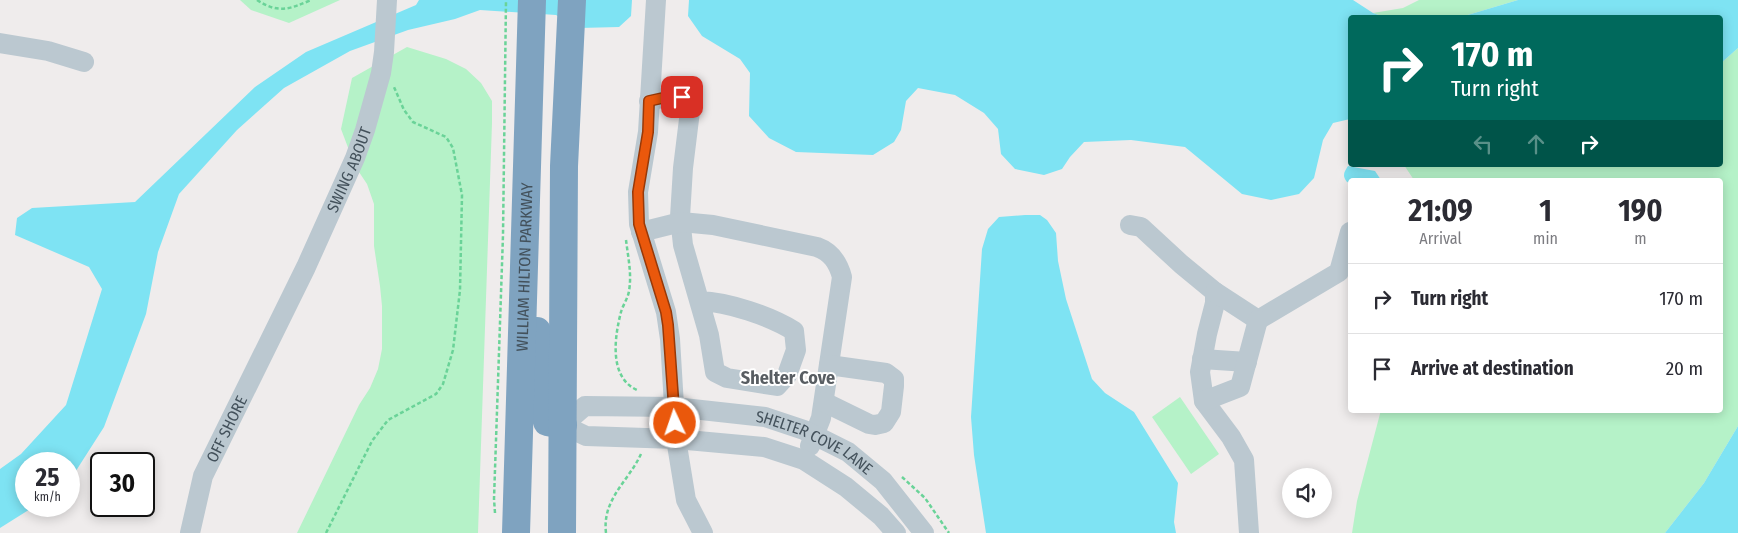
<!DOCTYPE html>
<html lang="en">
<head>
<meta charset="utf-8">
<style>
	body { margin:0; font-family:"Fira Sans Condensed",sans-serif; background:#f2f2f3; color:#2b2b33; height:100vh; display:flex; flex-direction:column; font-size:19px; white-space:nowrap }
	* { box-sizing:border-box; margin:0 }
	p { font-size:16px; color:#7c7c81 }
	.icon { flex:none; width:28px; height:28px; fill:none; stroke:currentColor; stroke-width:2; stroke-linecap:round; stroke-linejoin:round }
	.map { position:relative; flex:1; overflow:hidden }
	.sheet { position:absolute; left:1348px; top:178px; width:375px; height:235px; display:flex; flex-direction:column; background:#fff; border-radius:5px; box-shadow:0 2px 12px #0003 }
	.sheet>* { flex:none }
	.guide { position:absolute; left:1348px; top:15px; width:375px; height:152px; border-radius:5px; box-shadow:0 2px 12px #0003; background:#00695c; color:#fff; overflow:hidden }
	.buttons { position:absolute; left:1282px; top:468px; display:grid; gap:10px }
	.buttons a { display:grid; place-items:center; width:50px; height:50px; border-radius:50%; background:#fff; box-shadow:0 2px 12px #0003; font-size:25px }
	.speed { position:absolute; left:15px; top:452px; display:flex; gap:10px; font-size:25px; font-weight:700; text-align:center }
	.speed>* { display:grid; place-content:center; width:65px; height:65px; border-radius:50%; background:#fff; box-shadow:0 2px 12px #0003; line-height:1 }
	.speed small { font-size:12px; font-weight:400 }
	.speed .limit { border:2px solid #111; border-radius:8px; background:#fff; color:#111 }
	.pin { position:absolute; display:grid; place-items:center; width:42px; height:42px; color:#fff; margin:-21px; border-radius:10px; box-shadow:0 2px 8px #0006 }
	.me { position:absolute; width:55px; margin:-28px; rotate:357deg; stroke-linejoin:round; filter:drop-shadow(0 0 4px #0008) }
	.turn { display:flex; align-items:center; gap:18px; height:105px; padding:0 20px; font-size:22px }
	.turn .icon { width:65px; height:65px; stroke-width:2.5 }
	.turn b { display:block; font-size:35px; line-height:42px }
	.lanes { display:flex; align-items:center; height:48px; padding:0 20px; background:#0003; justify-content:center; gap:25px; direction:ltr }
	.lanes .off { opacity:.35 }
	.eta { display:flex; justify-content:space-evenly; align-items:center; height:85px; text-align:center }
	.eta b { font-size:30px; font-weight:700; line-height:35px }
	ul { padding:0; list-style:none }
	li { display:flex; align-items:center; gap:15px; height:70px; padding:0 20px; border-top:1px solid #e1e1e2 }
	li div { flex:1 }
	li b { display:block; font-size:19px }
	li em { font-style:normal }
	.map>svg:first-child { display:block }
</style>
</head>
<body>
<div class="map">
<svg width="1738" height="533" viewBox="0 0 1738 533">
	<rect width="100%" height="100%" fill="#efecec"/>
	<g fill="#b5f2c8">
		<path d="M240,0H340L289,23L251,10Z"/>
		<path d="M1419,0H1518L1461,17H1384L1373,13L1403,8Z"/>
		<path d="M407,47L446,59L466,69L481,83L492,101V123L478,533H297L359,405L370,388L378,369L382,349V306L380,286L374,246V204L367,184L355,166L341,129L352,78Z"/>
		<path d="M1738,48V426L1704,483L1665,533H1352L1357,501L1381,410H1720V180H1414L1404,165H1720V64Z"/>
		<path d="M1180,397L1219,454L1191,474L1152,417Z"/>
	</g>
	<g fill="#7ee3f3">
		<path d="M419,0H632L631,16L619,27L579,28L556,15L480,10L455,19L408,30L350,51L284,88L237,130L179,194L158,252L146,314L104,427L72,477L69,479V464H26V506H35L0,528V469L21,454L66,405L102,289L89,267L15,235L17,218L32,208L135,202L255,87L306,52L416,5Z"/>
		<path d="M689,0H1353L1373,13L1384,17L1350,18V119L1333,123L1323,140L1314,178L1299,194L1271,200L1242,194L1185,147L1131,140L1084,142L1070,157L1062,169L1044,175L1015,169L1001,154L998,129L984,113L955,95L918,88L906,101L901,130L894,142L873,155L796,152L769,138L749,116L750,73L740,59L702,36L688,16Z"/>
		<path d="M1518,0H1738V48L1720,64V18L1461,17Z"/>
		<path d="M1348,166L1375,171L1381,180H1350V183L1347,182C1342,176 1344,172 1348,166Z"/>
		<path d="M1025,215H1040L1047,220L1056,233L1058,261L1066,299L1092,379L1105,393L1134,412L1178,483L1174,522L1176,533H986L974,455L971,417L982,249L988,229L999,217Z"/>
		<path d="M1738,426V533H1665L1704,483Z"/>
	</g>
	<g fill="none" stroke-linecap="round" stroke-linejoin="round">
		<g stroke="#6ad398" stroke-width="2.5" stroke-dasharray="4 2.5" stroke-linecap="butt">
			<path d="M257,0C278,14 290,9 311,0"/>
			<path d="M626,240C628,257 632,274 629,291C628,298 623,305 621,312C615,335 608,377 637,390"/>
			<path d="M902,477L925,498L949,533"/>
			<path d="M495,513L494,499L503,235L506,0"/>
			<path d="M326,533L372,441L388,420L436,394L443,384L453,350L460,290L462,195L453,148L446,137L413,122L404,110L394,87"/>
			<path d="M606,533C602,499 628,482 641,454"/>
		</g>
		<g stroke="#bbc8d0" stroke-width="20">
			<path d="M656,0L648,132L638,192L639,224L666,312L670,339L676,439L686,500L703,533"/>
			<path d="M0,43L48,51L84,62"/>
			<path d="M649,101C665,97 677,94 691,103L683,168L680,217L683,245L709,335L715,372L727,378L777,386L787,375L796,350L794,331C770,316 728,302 700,301"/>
			<path d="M1130,225L1141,227L1181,264L1215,292V303L1207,334L1200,372L1204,401L1231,437L1244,460L1249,533"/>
			<path d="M641,232L681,222L713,225L817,247C831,252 838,262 842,277L821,418L810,446"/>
			<path d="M1215,292L1258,320L1339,272L1350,232"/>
			<path d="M1202,359L1247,362"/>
			<path d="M1204,401L1240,387L1258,320"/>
			<path d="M824,402L869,424L875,425L884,423L891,412L894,386V379L886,373L829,365"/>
			<path id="s1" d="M190,533L203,476L306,267L355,158L365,130L381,73L384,52L387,0"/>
			<path id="s2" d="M896,533L881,516L846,487L804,460L764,447L676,439L586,436L563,425L585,406L674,407L765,417L804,430L848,452L883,481L924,533"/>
		</g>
		<g stroke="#7fa3c0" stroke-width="28">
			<path d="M537,331L543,401L547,422L563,425"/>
			<path id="s3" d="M516,533L532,0"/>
			<path d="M562,533L564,166L572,0"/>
		</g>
	</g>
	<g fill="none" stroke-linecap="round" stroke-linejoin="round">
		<defs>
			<path id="route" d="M675,423L668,325L666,312L639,224L638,192L648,132L649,101L667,97H682"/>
		</defs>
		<use href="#route" stroke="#983908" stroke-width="12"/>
		<use href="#route" stroke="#ea580c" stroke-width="9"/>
	</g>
	<g text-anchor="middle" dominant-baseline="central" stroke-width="4" stroke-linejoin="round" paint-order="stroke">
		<g font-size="16" fill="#43515b" stroke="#fff">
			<text stroke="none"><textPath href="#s1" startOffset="398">SWING ABOUT</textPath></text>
			<text stroke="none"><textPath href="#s3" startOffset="266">WILLIAM HILTON PARKWAY</textPath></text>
			<text stroke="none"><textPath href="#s1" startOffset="111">OFF SHORE</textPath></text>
			<text stroke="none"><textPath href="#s2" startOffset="629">SHELTER COVE LANE</textPath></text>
		</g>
		<g font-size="18" font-weight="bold" fill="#585d62" stroke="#fff">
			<text x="788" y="378">Shelter Cove</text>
		</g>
	</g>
</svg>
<div class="buttons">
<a><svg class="icon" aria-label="sound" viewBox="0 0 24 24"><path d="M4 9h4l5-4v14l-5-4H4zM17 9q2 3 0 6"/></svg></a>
</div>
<div class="speed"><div>25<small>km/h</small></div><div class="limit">30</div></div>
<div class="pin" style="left:682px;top:97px;background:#d93025"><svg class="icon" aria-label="arrive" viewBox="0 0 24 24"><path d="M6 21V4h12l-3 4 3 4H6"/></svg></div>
<svg class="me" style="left:675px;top:423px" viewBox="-20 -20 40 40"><circle r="17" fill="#ea580c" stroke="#fff" stroke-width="3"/><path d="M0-11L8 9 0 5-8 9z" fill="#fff"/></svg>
<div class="guide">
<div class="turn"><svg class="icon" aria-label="right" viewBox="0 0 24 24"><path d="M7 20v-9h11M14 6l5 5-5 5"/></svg><div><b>170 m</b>Turn right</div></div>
<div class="lanes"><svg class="icon off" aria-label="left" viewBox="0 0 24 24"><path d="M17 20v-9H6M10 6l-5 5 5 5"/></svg><svg class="icon off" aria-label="ahead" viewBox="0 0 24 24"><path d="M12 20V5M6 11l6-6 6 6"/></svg><svg class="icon" aria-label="right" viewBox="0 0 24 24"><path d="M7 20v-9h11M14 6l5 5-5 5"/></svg></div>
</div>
<section class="sheet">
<div class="eta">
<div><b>21:09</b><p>Arrival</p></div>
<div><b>1</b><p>min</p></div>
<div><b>190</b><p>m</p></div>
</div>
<ul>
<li><svg class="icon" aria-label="right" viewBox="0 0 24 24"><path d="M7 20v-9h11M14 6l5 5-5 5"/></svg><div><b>Turn right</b></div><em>170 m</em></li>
<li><svg class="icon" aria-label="arrive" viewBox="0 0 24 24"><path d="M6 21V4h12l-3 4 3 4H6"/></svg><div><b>Arrive at destination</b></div><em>20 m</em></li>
</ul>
</section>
</div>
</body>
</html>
